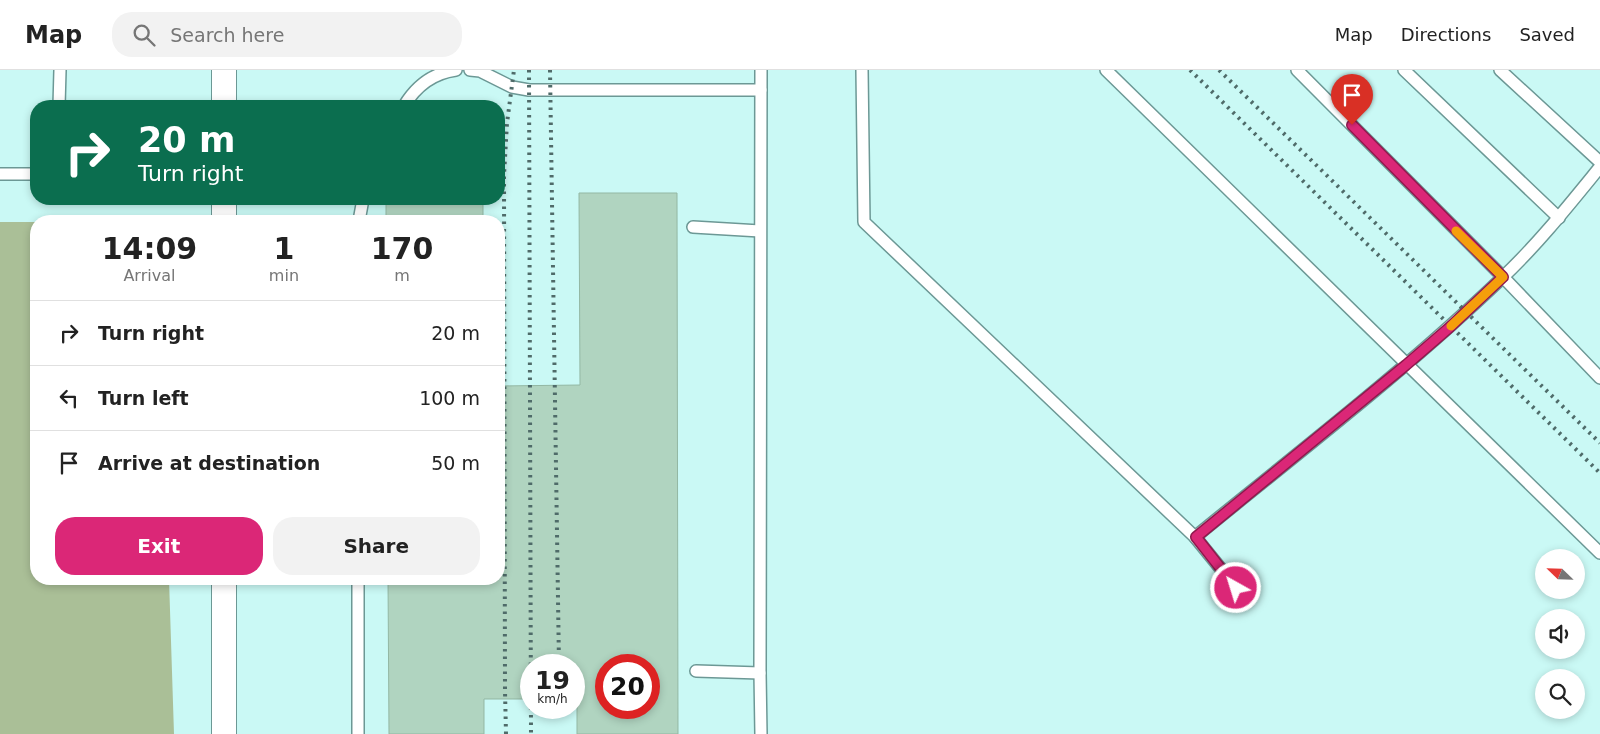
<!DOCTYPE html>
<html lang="en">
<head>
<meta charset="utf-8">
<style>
	body { margin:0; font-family:"DejaVu Sans",sans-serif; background:#f2f2f2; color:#222; height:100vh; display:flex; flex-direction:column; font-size:19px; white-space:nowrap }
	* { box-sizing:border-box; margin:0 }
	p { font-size:16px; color:#767676 }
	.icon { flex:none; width:28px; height:28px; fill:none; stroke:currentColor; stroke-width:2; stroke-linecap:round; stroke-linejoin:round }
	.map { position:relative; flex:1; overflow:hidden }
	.side { position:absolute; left:30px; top:145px; width:475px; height:370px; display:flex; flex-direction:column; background:#fff; border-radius:20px; box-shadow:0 2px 8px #0003 }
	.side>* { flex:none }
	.top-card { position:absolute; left:30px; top:30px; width:475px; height:105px; border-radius:20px; box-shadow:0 2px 8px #0003; background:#0b6e4f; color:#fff; overflow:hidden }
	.needle { width:32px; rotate:293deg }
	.tools { position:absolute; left:1535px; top:479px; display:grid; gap:10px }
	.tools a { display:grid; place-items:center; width:50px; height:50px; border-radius:50%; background:#fff; box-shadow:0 2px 8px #0003; font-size:25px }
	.speed { position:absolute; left:520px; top:584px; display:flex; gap:10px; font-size:25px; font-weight:700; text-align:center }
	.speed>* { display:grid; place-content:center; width:65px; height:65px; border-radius:50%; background:#fff; box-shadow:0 2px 8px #0003; line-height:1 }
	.speed small { font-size:12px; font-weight:400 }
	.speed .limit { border:8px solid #d22; background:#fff; color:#111 }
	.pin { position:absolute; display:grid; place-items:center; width:42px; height:42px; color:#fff; margin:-51px -21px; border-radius:50% 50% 50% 0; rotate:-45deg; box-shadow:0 0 5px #0007 }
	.pin .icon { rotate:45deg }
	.me { position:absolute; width:55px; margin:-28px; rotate:321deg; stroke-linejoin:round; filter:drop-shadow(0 0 4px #0008) }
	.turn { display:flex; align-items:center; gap:18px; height:105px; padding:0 25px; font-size:22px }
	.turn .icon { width:65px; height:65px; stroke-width:2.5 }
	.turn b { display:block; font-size:35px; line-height:42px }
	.eta { display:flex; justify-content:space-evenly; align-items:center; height:85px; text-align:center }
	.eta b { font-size:30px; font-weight:700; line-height:35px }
	.cta { display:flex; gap:10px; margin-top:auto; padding:10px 25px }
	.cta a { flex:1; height:58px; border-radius:20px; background:#db2777; color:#fff; font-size:20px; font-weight:700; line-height:58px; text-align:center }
	.cta a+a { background:#f2f2f2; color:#222 }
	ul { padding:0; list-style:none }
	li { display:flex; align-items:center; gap:15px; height:65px; padding:0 25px; border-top:1px solid #e0e0e0 }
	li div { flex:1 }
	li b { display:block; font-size:19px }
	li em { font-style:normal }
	header { display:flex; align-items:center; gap:30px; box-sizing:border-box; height:70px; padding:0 25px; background:#fff; border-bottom:1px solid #e0e0e0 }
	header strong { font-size:24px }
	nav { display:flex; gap:28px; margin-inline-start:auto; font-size:18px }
	.search { width:350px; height:45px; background:#f2f2f2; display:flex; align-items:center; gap:12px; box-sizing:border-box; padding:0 18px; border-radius:20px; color:#767676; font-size:19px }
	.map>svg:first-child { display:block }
</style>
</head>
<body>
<header>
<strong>Map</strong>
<div class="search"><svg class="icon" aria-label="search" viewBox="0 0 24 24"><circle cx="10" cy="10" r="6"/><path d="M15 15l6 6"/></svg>Search here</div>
<nav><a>Map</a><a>Directions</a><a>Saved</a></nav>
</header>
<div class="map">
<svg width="1600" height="664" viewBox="0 0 1600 664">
	<rect width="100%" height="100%" fill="#caf9f5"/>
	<path fill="#aabf97" d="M0,152H36V509H169L174,664H0Z"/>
	<g fill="#b0d4c0" stroke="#93b7a3" fill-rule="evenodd">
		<path d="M579,123H677L678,664H577V629H574V595H531V629H484V664H389L388,509H499V316L580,315ZM606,595H649V638H606Z"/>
		<rect x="386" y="129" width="97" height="22"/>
	</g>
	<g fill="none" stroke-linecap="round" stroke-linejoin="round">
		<defs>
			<g id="lane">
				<path d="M470,0L480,1L512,17L529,20H761"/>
				<path d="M761,0L760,603L761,664"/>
				<path d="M862,0L864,152L1195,467L1247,531"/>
				<path d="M1106,0L1600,483"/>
				<path d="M1297,0L1503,207L1600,308"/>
				<path d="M1404,0L1559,148"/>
				<path d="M1500,0L1600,92"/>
				<path d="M59,36L60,0"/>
				<path d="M404,36C416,16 433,3 456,0"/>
				<path d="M0,104H36"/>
				<path d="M359,151L363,129"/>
				<path d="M693,157L760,161"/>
				<path d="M1195,467C1299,382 1406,300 1502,208C1538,174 1569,135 1600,97"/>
				<path d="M358,509V664"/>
				<path d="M696,601L760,603"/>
			</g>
			<g id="street">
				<path d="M224,0V36"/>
				<path d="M224,129V151"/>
				<path d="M224,509V664"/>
			</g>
		</defs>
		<use href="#lane" stroke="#6c9895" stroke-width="14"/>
		<use href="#street" stroke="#6c9895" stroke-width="26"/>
		<use href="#lane" stroke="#fff" stroke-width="11"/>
		<use href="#street" stroke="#fff" stroke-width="24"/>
		<g stroke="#4f6b69" stroke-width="4" stroke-dasharray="2.5 5" stroke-linecap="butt">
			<path d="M529,0L531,664"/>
			<path d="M550,0L559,595"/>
			<path d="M1190,0L1600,403"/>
			<path d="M1219,0L1600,373"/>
			<path d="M506,664L505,621L504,105L507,53L514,0"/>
		</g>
	</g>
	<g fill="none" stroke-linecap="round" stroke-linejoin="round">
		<defs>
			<path id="route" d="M1236,518L1196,467L1406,295L1450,257L1503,207L1352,55"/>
		</defs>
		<use href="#route" stroke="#8e194d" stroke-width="12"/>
		<use href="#route" stroke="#db2777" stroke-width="9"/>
		<path stroke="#f59e0b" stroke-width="9" d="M1451,256L1503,207L1456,161"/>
	</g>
</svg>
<div class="tools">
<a><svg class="needle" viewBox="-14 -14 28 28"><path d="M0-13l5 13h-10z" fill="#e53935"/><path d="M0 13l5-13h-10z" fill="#767676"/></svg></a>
<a><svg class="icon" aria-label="sound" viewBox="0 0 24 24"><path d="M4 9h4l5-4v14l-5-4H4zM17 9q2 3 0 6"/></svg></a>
<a><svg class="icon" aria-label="search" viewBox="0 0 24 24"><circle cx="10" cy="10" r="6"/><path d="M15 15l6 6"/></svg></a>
</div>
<div class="speed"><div>19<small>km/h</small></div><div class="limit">20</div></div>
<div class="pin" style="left:1352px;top:55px;background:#d93025"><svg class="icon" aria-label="arrive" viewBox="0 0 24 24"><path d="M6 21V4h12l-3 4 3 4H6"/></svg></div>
<svg class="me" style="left:1236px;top:518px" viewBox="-20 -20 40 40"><circle r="17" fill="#db2777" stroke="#fff" stroke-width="3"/><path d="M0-11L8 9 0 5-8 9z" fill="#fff"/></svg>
<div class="top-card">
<div class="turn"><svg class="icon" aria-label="right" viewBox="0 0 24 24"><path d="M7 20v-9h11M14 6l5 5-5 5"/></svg><div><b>20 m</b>Turn right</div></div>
</div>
<section class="side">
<div class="eta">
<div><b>14:09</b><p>Arrival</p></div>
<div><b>1</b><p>min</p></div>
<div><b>170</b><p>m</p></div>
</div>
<ul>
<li><svg class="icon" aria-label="right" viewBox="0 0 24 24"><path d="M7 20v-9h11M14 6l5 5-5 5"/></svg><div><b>Turn right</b></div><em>20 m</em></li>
<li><svg class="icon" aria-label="left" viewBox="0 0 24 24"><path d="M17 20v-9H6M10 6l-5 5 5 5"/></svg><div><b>Turn left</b></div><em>100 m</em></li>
<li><svg class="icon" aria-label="arrive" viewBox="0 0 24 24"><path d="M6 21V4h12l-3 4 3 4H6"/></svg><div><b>Arrive at destination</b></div><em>50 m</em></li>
</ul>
<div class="cta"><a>Exit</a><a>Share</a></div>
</section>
</div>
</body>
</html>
